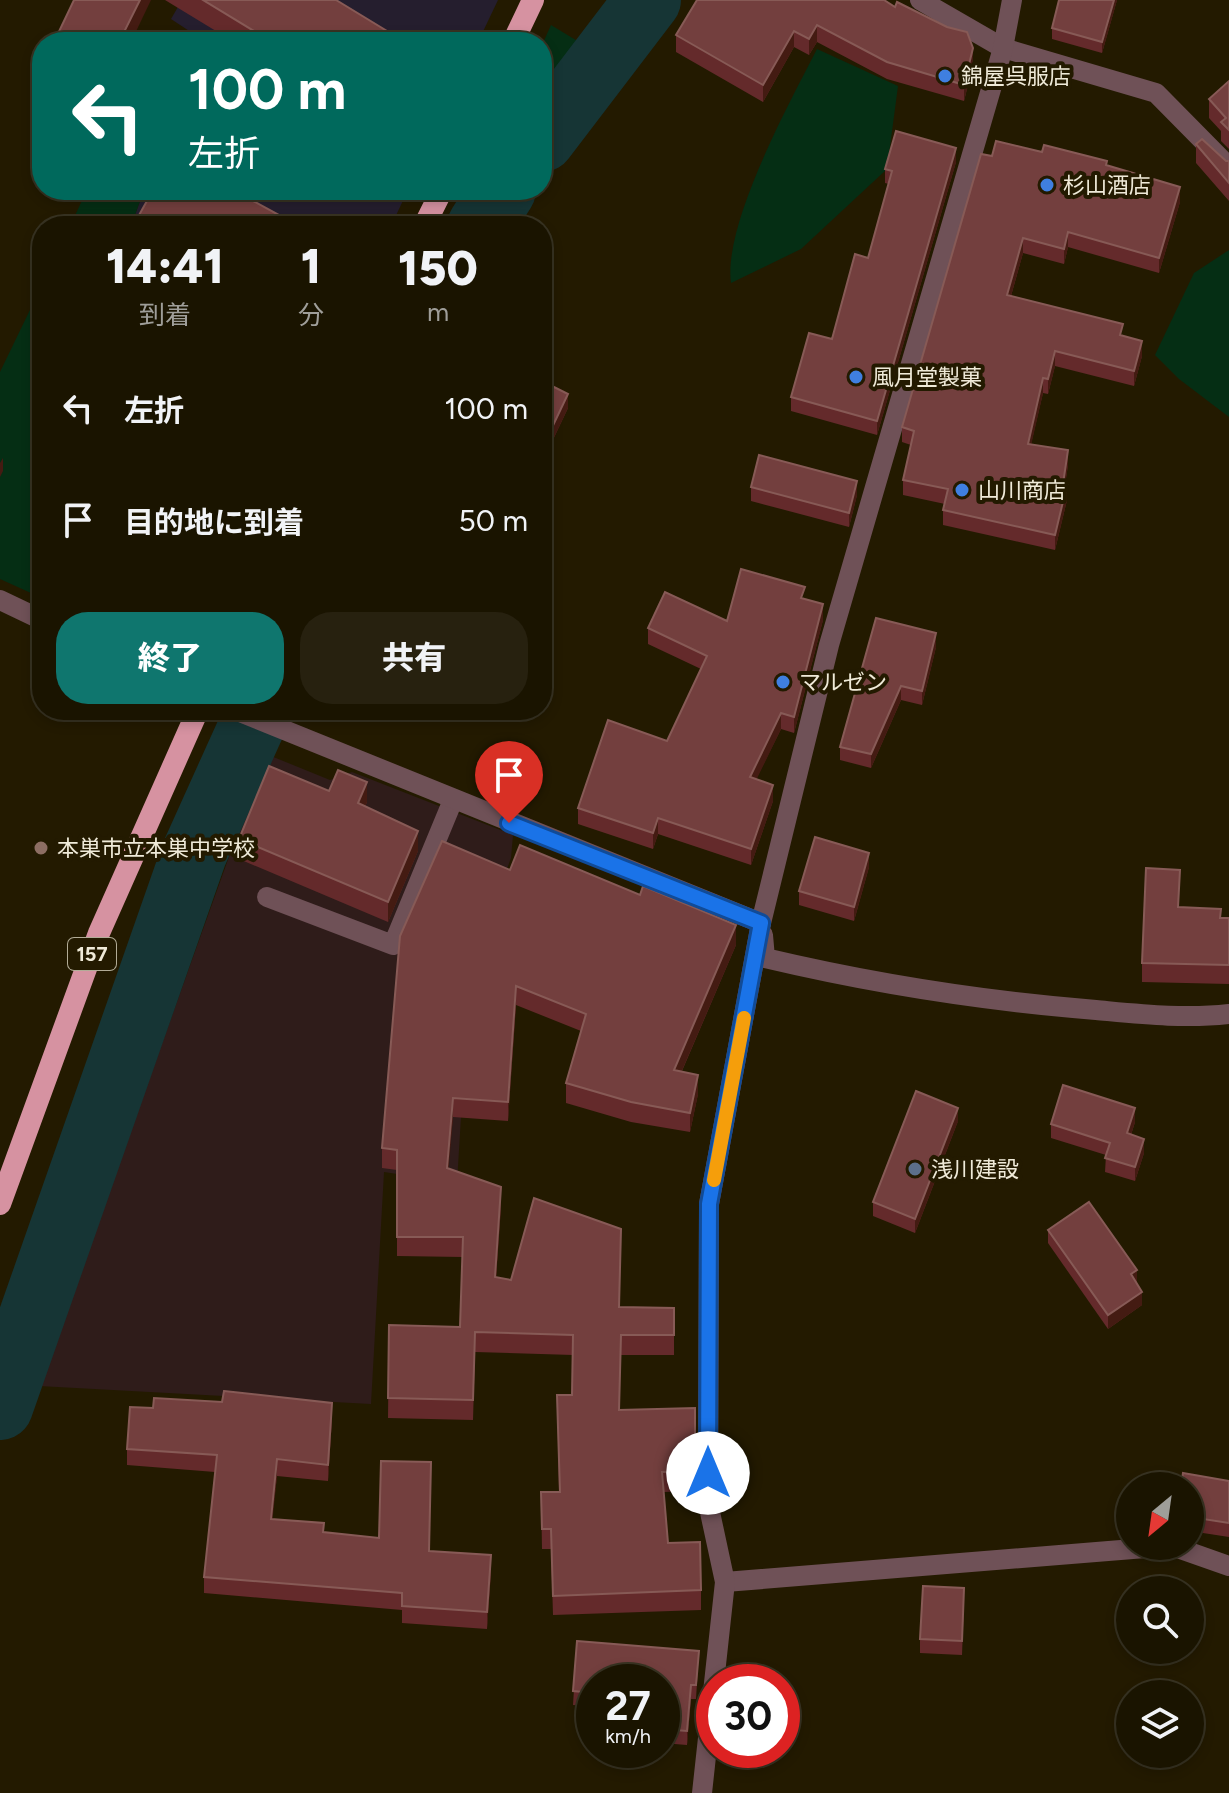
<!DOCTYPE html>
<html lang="ja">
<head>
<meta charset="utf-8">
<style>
	body { margin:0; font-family:Figtree,"Noto Sans JP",sans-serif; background:#27210f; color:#f1f3f6; height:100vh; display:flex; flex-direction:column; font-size:30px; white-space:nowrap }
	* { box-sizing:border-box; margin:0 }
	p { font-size:26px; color:#9f9e99 }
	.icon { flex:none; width:44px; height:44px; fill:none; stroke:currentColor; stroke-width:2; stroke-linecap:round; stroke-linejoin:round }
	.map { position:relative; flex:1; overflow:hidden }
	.details { position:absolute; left:32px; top:216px; width:520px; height:504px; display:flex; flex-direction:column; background:#1a1400; border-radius:32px; box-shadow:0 4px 12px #0003,0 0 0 2px #383322 }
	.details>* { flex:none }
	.top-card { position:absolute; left:32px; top:32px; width:520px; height:168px; border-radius:32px; box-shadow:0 4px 12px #0003,0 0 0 2px #383322; background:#00695c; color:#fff; overflow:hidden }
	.needle { width:52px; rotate:209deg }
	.fabs { position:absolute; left:1116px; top:1472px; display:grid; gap:16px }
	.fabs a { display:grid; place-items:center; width:88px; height:88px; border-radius:50%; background:#1a1400; box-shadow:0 4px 12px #0003,0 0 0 2px #383322; font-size:40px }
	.speed { position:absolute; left:576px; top:1664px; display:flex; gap:16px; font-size:40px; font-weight:700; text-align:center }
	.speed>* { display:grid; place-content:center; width:104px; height:104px; border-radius:50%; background:#1a1400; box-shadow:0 4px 12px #0003,0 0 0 2px #383322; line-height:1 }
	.speed small { font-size:20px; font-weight:400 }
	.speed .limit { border:12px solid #d22; background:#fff; color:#111 }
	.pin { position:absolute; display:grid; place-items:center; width:68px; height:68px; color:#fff; margin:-82px -34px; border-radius:50% 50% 50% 0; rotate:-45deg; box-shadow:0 0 8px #0007 }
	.pin .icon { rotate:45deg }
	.me { position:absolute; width:88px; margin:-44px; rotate:0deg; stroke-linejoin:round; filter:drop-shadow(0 0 6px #0008) }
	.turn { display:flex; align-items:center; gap:28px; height:168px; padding:0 24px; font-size:36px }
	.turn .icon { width:104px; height:104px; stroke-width:2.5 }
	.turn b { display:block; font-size:56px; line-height:68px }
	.eta { display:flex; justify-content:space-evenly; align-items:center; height:136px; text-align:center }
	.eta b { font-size:48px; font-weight:800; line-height:56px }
	.primary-button { display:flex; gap:16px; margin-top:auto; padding:16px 24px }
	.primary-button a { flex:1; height:92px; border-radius:32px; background:#0f766e; color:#fff; font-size:32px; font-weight:800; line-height:92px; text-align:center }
	.primary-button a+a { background:#27210f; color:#f1f3f6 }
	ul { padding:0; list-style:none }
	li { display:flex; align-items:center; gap:24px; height:112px; padding:0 24px }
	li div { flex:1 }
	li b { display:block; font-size:30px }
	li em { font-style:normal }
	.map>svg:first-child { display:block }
</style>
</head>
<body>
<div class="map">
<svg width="1229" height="1793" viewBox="0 0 1229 1793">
	<rect width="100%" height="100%" fill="#231a00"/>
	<path fill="#2f1c1a" d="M266,754L330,780L352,772L513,835L511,858L470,969L457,1183L384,1172L371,1404L39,1386Z"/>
	<g fill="#251e2e">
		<path d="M182,0H498L478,42H206L171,19Z"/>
		<path d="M144,190H408L391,226H131Z"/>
	</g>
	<g fill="#052e14">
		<path d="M551,25L589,48L542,119V45Z"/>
		<path d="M817,49L898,86L887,169L801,249L731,283C723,224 789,104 817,49Z"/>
		<path d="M87,190H144L131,226H70Z"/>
		<path d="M1229,250V417L1179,379L1155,355L1194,273Z"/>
		<path d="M42,285V598L0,579V372Z"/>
	</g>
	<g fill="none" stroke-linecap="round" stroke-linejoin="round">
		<g stroke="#163535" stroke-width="66">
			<path d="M542,139L648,0"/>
			<path d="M480,226L503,190"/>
			<path d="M0,1407L194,854L259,710"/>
		</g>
		<g stroke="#6f5157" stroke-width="20">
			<path d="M0,600L42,620"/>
			<path d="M267,897L393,945L453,800"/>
		</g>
		<g stroke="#6f5157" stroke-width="20">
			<path d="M920,0L1003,48L1156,93L1229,167"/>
			<path d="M235,710L761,923"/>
			<path d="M763,935L765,958C875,984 984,1001 1096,1010C1140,1014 1184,1019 1229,1014"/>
			<path d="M1172,1546L1229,1566"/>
			<path d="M725,1582L1170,1546"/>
			<path d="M702,1793L725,1582L708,1503L709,1204L761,923L829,645L1003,48L1012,0"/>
		</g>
		<g stroke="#d692a1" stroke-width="22">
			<path d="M513,42L533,0"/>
			<path d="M424,226L442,190"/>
			<path d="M0,1204L99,933L198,710"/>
		</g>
	</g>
	<g fill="#642a2b">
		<path d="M165,0H336L405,42H234Z"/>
		<path d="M884,0L973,65L964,101L887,79L817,42L809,55L794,47L763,102L676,52V35Z"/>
		<path d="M1059,0H1117L1102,53L1052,39V28Z"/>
		<path d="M1229,81V149L1221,141V131L1209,118V99Z"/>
		<path d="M1196,144L1226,161H1229V201L1196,163Z"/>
		<path d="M1042,152L1107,165L1180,202L1159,273L1068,247L1064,264L1023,253L1011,296L1123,336L1142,356L1134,386L1055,366L1048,394L1043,393L1031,444L1068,465L1065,485L1067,500L1055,550L943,525V510L945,504L903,495V480L911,445L902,442V427L992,156Z"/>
		<path d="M956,162L877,435L791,411V397L832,339L868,258L889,184L885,183V169Z"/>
		<path d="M542,381L568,408L549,448L542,445Z"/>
		<path d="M751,487L857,495L849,527L751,501Z"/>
		<path d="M805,599L823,620L794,733L781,729L756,779L773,801L751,865L658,834L653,849L578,824V808L667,741L701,669L648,644V628L727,621Z"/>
		<path d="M936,647L922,705L901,700L871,768L840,760V747Z"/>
		<path d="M329,791L367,802L365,807L418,851L388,922L239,859V839Z"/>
		<path d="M869,867L854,921L799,905V891Z"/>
		<path d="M510,870L736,945L682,1071L698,1094L690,1132L631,1122L566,1103V1083L581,1031L516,1005L508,1121L453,1117L448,1168L501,1207L496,1277L620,1307L674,1308V1355H621L619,1410L695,1408V1491L664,1492L668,1543L701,1590V1610L553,1615L551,1549H542L541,1492H559L557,1395H572L573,1355L475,1352L473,1420L388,1418L389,1325L460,1327L463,1257L397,1256V1170L382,1168V1148Z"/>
		<path d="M1179,907L1221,918H1229V984L1142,982V963Z"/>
		<path d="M958,1121L915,1233L873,1216V1202Z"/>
		<path d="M1135,1122L1131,1135L1144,1153L1135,1181L1105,1172L1106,1155L1051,1138V1124Z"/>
		<path d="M1048,1230L1137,1283L1142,1305L1108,1329L1048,1243Z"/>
		<path d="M332,1419L328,1481L277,1476L272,1519L324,1532L429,1551L491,1572L487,1629L402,1623V1610L204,1593V1577L215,1472L127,1465V1449Z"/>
		<path d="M1229,1481V1537L1190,1531V1486Z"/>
		<path d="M964,1602L962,1655L920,1653V1639Z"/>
		<path d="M577,1641L699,1651L696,1699H691L687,1745L662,1743V1682H594V1707L573,1705Z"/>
	</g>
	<g fill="#441b12">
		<path d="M140,0H151L131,42H121V38Z"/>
		<path d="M1114,0H1117L1102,53V42Z"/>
		<path d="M817,25V42L809,55V39Z"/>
		<path d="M794,31V47L763,102V85Z"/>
		<path d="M973,48V65L964,101V85Z"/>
		<path d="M956,148V162L877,435V421Z"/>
		<path d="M1180,187V202L1159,273V258Z"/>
		<path d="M1068,232V247L1064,264V249Z"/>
		<path d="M1023,238V253L1007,310V295Z"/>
		<path d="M1142,341V356L1134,386V371Z"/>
		<path d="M1055,351V366L1048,394V379Z"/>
		<path d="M1043,378V393L1028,459V444Z"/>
		<path d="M568,394V408L549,448V434Z"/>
		<path d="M1068,450V465L1063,499V484Z"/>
		<path d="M3,458V471L0,477V463Z"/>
		<path d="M857,481V495L849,527V513Z"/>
		<path d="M1067,485V500L1055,550V535Z"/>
		<path d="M823,604V620L794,733V717Z"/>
		<path d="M936,633V647L922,705V691Z"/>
		<path d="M901,686V700L871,768V754Z"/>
		<path d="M781,713V729L750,793V777Z"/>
		<path d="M367,782V802L358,824V803Z"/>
		<path d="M773,785V801L751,865V849Z"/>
		<path d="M658,818V834L653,849V833Z"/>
		<path d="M418,831V851L388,922V902Z"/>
		<path d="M869,853V867L854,921V907Z"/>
		<path d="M736,925V945L674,1089V1070Z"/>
		<path d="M516,986V1005L508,1121V1102Z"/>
		<path d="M698,1075V1094L690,1132V1113Z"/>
		<path d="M453,1098V1117L447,1188V1168Z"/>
		<path d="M958,1108V1121L915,1233V1219Z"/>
		<path d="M1135,1108V1122L1127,1147V1133Z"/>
		<path d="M1144,1139V1153L1135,1181V1167Z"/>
		<path d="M501,1187V1207L495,1296V1277Z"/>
		<path d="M1137,1270V1284L1131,1274Z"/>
		<path d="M1142,1292V1305L1108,1329V1315Z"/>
		<path d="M332,1403V1419L328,1481V1465Z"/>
		<path d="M277,1459V1476L271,1535V1519Z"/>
		<path d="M491,1555V1572L487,1629V1612Z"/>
		<path d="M691,1685V1699L687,1745V1731Z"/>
	</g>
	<g fill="#733f3e" stroke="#875a56" stroke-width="2">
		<path d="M74,0H140L121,38L128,42H54Z"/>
		<path d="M203,0H336L405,42H272Z"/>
		<path d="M697,0H884L895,7L897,2L947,27L967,32L973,48L964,85L887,62L817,25L809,39L794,31L763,85L676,35Z"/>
		<path d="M1059,0H1114L1102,42L1052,28Z"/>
		<path d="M1229,81V130L1221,122L1226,118L1209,99Z"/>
		<path d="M896,131L956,148L877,421L791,397L809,333L832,339L855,254L868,258L892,171L885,169Z"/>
		<path d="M1202,139L1226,161H1229V183L1196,144Z"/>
		<path d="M996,141L1042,152L1044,145L1107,161L1106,165L1180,187L1159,258L1068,232L1064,249L1023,238L1007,295L1123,324L1120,335L1142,341L1134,371L1055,351L1048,379L1043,378L1028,444L1068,450L1063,484L1067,485L1055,535L943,510L948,489L903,480L914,431L902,427L981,154L992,156Z"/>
		<path d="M153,190H233L288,220L285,226H133Z"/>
		<path d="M542,381L568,394L549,434L542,431Z"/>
		<path d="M759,455L857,481L849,513L751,487Z"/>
		<path d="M741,569L805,587L801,598L823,604L794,717L781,713L750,777L773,785L751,849L658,818L653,833L578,808L608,720L667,741L707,656L648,628L665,592L727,621Z"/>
		<path d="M876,618L936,633L922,691L901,686L871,754L840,747Z"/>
		<path d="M269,766L329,791L338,770L367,782L358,803L418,831L388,902L239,839Z"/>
		<path d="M815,837L869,853L854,907L799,891Z"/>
		<path d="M442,841L510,870L520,845L640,895L643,886L736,925L674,1070L698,1075L690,1113L631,1102L566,1083L586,1014L516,986L508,1102L453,1098L447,1168L501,1187L495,1277L511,1280L534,1198L621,1229L619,1307L674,1308V1335H621L619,1410L695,1408V1471L662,1472L668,1543L700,1542L701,1590L553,1596L551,1529H542L541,1492H560L557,1395H572L573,1335L475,1332L473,1400L388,1398L389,1325L460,1327L463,1237H397V1150L382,1148L400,936Z"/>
		<path d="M1146,868L1180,870L1178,907L1221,909L1220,918H1229V965L1142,963Z"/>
		<path d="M1063,1085L1135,1108L1127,1133L1144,1139L1135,1167L1105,1158L1110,1143L1051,1124Z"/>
		<path d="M916,1091L958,1108L915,1219L873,1202Z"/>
		<path d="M1089,1202L1137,1270L1131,1274L1142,1292L1108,1315L1048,1230Z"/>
		<path d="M224,1391L332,1403L328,1465L277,1459L271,1519L324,1523L323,1532L379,1538L381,1461L431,1462L429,1551L491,1555L487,1612L402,1606V1593L204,1577L217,1455L127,1449L130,1407L153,1408L154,1398L222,1402Z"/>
		<path d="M1183,1473L1229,1481V1523L1190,1517V1486H1181Z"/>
		<path d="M923,1586L964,1588L962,1641L920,1639Z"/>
		<path d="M577,1641L699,1651L696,1685H691L687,1731L662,1729V1682H594V1693L573,1691Z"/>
	</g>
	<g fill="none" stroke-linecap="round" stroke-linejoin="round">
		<defs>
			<path id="route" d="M509,823L761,923L709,1204L708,1473"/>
		</defs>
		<use href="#route" stroke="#114b97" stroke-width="20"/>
		<use href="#route" stroke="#1a73e8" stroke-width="14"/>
		<path stroke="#f59e0b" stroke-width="14" d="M714,1180L744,1018"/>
	</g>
	<g fill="#3f7fe0" stroke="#231a00" stroke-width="3">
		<circle cx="945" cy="76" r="8"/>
		<circle cx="1047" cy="185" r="8"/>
		<circle cx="856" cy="377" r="8"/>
		<circle cx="962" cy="490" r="8"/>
		<circle cx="783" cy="682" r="8"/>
	</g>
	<circle fill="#8d6e63" stroke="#231a00" stroke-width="3" cx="41" cy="848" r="8"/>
	<circle fill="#5c6f8a" stroke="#231a00" stroke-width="3" cx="915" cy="1169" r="8"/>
	<g text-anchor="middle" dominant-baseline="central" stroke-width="8" stroke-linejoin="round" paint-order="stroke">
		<rect fill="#231a00" stroke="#b2ac97" stroke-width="2" x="68" y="938" width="48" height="32" rx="6"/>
		<g font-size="20" font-weight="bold" fill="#efead8">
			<text x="92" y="954">157</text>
		</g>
		<g font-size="22" fill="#efead8" stroke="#231a00" text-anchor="start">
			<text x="961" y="76">錦屋呉服店</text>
			<text x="1063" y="185">杉山酒店</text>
			<text x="872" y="377">風月堂製菓</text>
			<text x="978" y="490">山川商店</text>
			<text x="799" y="682">マルゼン</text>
			<text x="57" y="848">本巣市立本巣中学校</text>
			<text x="931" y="1169">浅川建設</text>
		</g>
	</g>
</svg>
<div class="fabs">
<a><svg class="needle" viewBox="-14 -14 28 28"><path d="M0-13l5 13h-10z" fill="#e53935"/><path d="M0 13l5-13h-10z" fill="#9f9e99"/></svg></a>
<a><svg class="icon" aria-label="search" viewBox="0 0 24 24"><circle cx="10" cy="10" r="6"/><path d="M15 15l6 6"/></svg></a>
<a><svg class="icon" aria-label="layers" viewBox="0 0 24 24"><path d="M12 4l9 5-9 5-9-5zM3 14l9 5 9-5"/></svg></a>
</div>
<div class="speed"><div>27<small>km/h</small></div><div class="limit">30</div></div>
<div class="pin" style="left:509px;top:823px;background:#d93025"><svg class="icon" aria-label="arrive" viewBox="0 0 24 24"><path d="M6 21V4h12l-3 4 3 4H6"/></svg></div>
<svg class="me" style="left:708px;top:1473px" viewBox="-20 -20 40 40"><circle r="19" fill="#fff"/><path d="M0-13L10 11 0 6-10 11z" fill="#1a73e8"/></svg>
<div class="top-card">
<div class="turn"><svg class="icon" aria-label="left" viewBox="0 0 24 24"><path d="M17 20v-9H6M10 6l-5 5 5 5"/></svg><div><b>100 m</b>左折</div></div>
</div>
<section class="details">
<div class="eta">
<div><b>14:41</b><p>到着</p></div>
<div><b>1</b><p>分</p></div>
<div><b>150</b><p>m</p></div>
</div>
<ul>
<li><svg class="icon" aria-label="left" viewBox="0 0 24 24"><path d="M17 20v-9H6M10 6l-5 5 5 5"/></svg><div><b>左折</b></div><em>100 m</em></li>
<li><svg class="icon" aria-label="arrive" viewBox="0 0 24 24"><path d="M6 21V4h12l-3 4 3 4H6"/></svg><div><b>目的地に到着</b></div><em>50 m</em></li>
</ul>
<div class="primary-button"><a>終了</a><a>共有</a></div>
</section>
</div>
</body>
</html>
